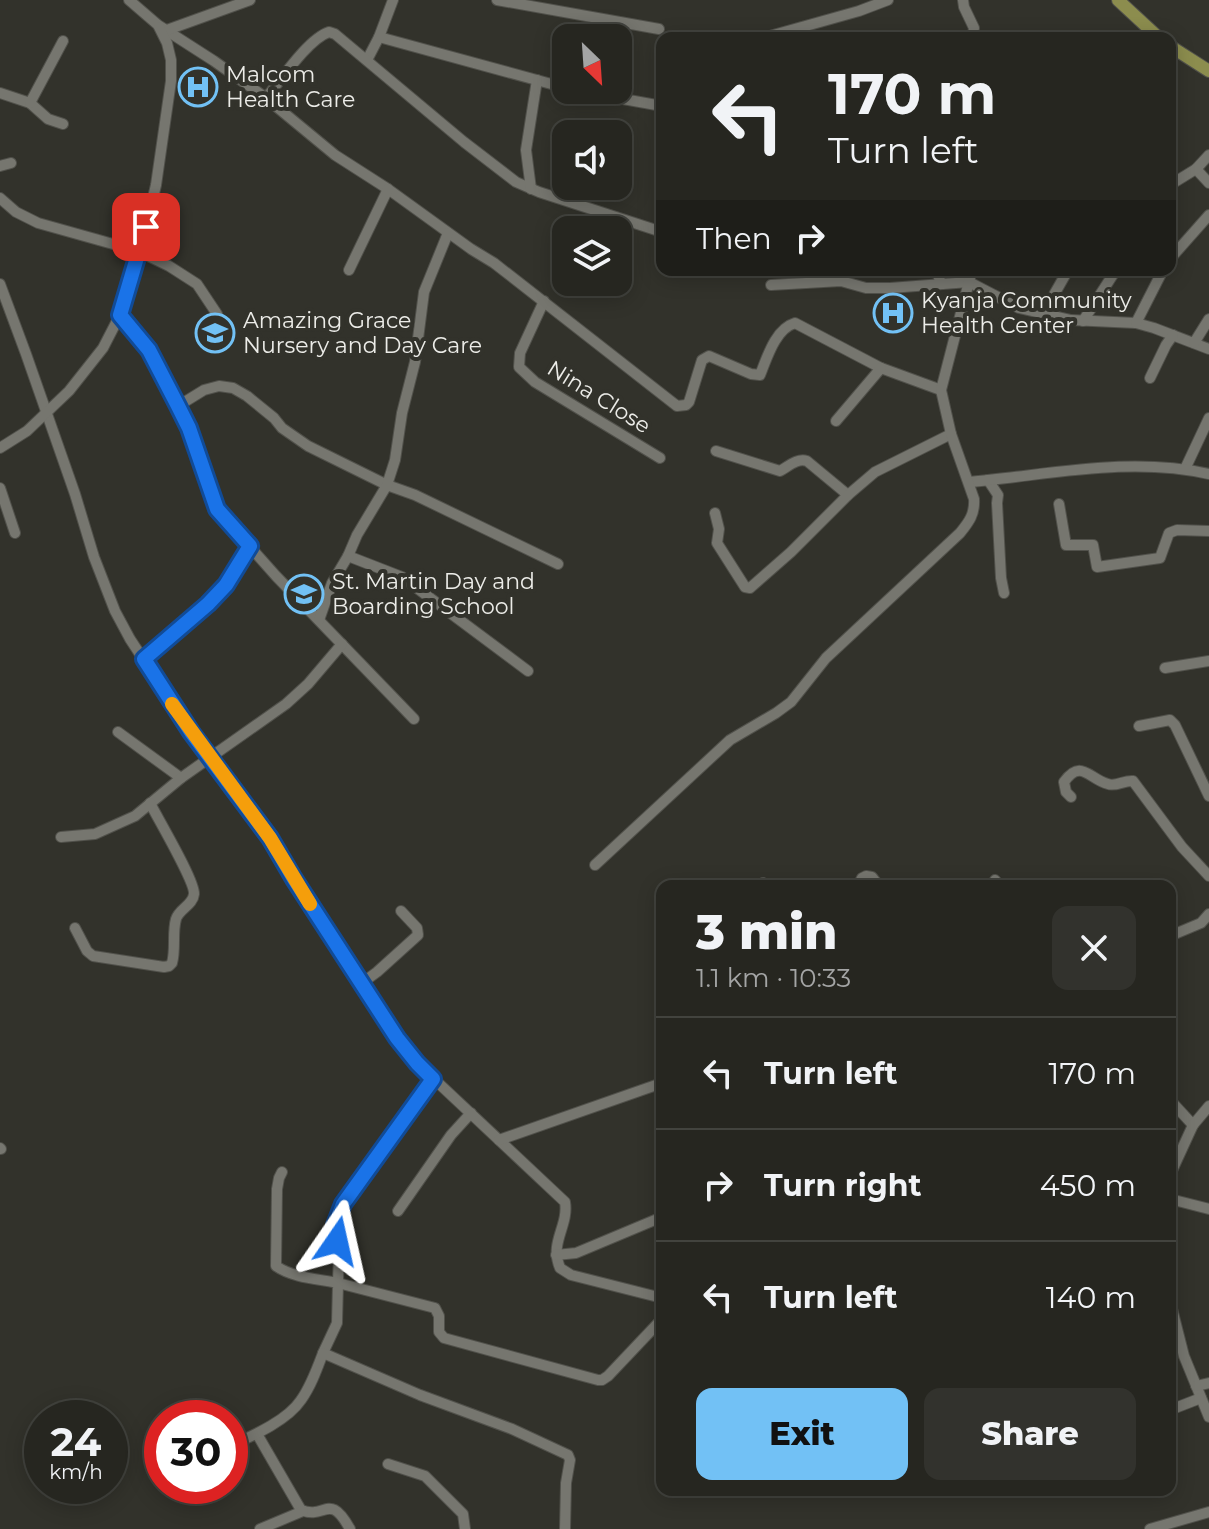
<!DOCTYPE html>
<html lang="en">
<head>
<meta charset="utf-8">
<style>
	body { margin:0; font-family:Montserrat,sans-serif; background:#32322d; color:#f1f3f6; height:100vh; display:flex; flex-direction:column; font-size:30px; white-space:nowrap }
	* { box-sizing:border-box; margin:0 }
	p { font-size:26px; color:#a4a5a5 }
	.icon { flex:none; width:44px; height:44px; fill:none; stroke:currentColor; stroke-width:2; stroke-linecap:round; stroke-linejoin:round }
	.map { position:relative; flex:1; overflow:hidden }
	.details { position:absolute; left:656px; top:880px; width:520px; height:616px; display:flex; flex-direction:column; background:#262620; border-radius:16px; box-shadow:0 4px 20px #0003,0 0 0 2px #42433e }
	.details>* { flex:none }
	.guide { position:absolute; left:656px; top:32px; width:520px; height:244px; border-radius:16px; box-shadow:0 4px 20px #0003,0 0 0 2px #42433e; background:#262620; color:#f1f3f6; overflow:hidden }
	.needle { width:52px; rotate:155deg }
	.buttons { position:absolute; left:552px; top:24px; display:grid; gap:16px }
	.buttons a { display:grid; place-items:center; width:80px; height:80px; border-radius:16px; background:#262620; box-shadow:0 4px 20px #0003,0 0 0 2px #42433e; font-size:40px }
	.speed { position:absolute; left:24px; top:1400px; display:flex; gap:16px; font-size:40px; font-weight:700; text-align:center }
	.speed>* { display:grid; place-content:center; width:104px; height:104px; border-radius:50%; background:#262620; box-shadow:0 4px 20px #0003,0 0 0 2px #42433e; line-height:1 }
	.speed small { font-size:20px; font-weight:400 }
	.speed .limit { border:12px solid #d22; background:#fff; color:#111 }
	.pin { position:absolute; display:grid; place-items:center; width:68px; height:68px; color:#fff; margin:-34px; border-radius:16px; box-shadow:0 4px 12px #0006 }
	.me { position:absolute; width:88px; margin:-44px; rotate:11deg; stroke-linejoin:round; filter:drop-shadow(0 0 6px #0008) }
	.turn { display:flex; align-items:center; gap:28px; height:168px; padding:0 40px; font-size:36px }
	.turn .icon { width:104px; height:104px; stroke-width:2.5 }
	.turn b { display:block; font-size:56px; line-height:68px }
	.then { display:flex; align-items:center; height:76px; padding:0 40px; background:#0003; gap:16px; font-size:30px }
	.round { display:grid; place-items:center; flex:none; width:84px; height:84px; border-radius:16px; background:#32322d }
	.headline { display:flex; align-items:center; justify-content:space-between; height:136px; padding:0 40px }
	h1 { font-size:48px; font-weight:800; line-height:60px }
	.cta { display:flex; gap:16px; margin-top:auto; padding:16px 40px }
	.cta a { flex:1; height:92px; border-radius:16px; background:#72c1f5; color:#111; font-size:32px; font-weight:800; line-height:92px; text-align:center }
	.cta a+a { background:#32322d; color:#f1f3f6 }
	ul { padding:0; list-style:none }
	li { display:flex; align-items:center; gap:24px; height:112px; padding:0 40px; border-top:2px solid #42433e }
	li div { flex:1 }
	li b { display:block; font-size:30px }
	li em { font-style:normal }
	.map>svg:first-child { display:block }
</style>
</head>
<body>
<div class="map">
<svg width="1209" height="1529" viewBox="0 0 1209 1529">
	<rect width="100%" height="100%" fill="#32322b"/>
	<g fill="none" stroke-linecap="round" stroke-linejoin="round">
		<defs>
			<g id="minor">
				<path d="M129,0L158,25L214,61L266,98L335,155L388,189L471,249L494,263L677,406L686,405L689,402L702,360L709,356L751,374L760,375C767,358 775,329 795,323L881,368L941,390"/>
				<path d="M497,0L659,29"/>
				<path d="M963,0L964,7L974,28L973,34L966,38"/>
				<path d="M167,30L250,0"/>
				<path d="M379,37L566,88"/>
				<path d="M763,38L859,11L888,0"/>
				<path d="M367,60L379,37L393,0"/>
				<path d="M573,90L662,106"/>
				<path d="M0,93L30,103L48,119L63,124"/>
				<path d="M266,98C281,80 308,39 329,32L335,34L464,142L516,182L539,192L662,232"/>
				<path d="M30,103L63,41"/>
				<path d="M0,166L11,163"/>
				<path d="M1196,169L1209,183"/>
				<path d="M1170,185L1196,169L1209,155"/>
				<path d="M531,189L526,150L537,80"/>
				<path d="M0,198L16,212L38,223L138,251L169,266L197,284L217,314"/>
				<path d="M1170,259L1209,215"/>
				<path d="M349,270L388,189"/>
				<path d="M936,270L941,283"/>
				<path d="M0,284L26,354L75,494L94,557L115,611L130,639L174,706L270,838L294,879L397,1038L417,1063L565,1202C569,1226 549,1242 560,1268L571,1275L662,1298"/>
				<path d="M771,285L841,281L866,288H890L969,282L1019,308L1071,320L1136,323L1154,328L1209,349"/>
				<path d="M544,301L520,353L519,367L535,382L660,458"/>
				<path d="M1043,314L1068,270"/>
				<path d="M120,315L149,350L178,406L189,428L214,502L220,513L276,576L414,719"/>
				<path d="M1083,321L1116,270"/>
				<path d="M1136,323L1163,270"/>
				<path d="M1194,343L1209,319"/>
				<path d="M1150,378L1166,345L1173,335"/>
				<path d="M178,406L204,390L219,386L233,388L247,396L274,418L282,428L308,446L387,485L415,495L558,564"/>
				<path d="M836,421L881,368"/>
				<path d="M0,448L27,431L69,391L103,348L120,315L146,227L156,185L171,81V60L167,43L159,27"/>
				<path d="M716,451L780,471C789,466 797,458 807,461L848,495"/>
				<path d="M1185,469L1209,418"/>
				<path d="M988,480L998,495L997,503L1001,578L1004,593"/>
				<path d="M969,482C1049,475 1129,456 1209,474"/>
				<path d="M0,488L15,533"/>
				<path d="M1059,504L1066,545H1093L1097,567L1160,558L1169,533L1177,530L1209,531"/>
				<path d="M715,513L719,529L717,543L745,587L750,588L791,552L848,495L875,472L951,434"/>
				<path d="M348,556L402,577L528,671"/>
				<path d="M319,620L332,583L348,556L357,535L387,485L395,460L402,413L415,362L424,292L448,233"/>
				<path d="M144,659L208,604L226,585L250,546"/>
				<path d="M1165,668L1209,661"/>
				<path d="M1139,726L1170,720L1175,725L1209,796"/>
				<path d="M118,732L181,778"/>
				<path d="M1071,797L1066,792L1064,782C1081,758 1089,779 1108,784C1116,787 1124,780 1133,781L1182,847L1209,876"/>
				<path d="M61,837L95,834L135,816L181,778L286,704L308,684L342,644"/>
				<path d="M595,865L730,740L776,713L791,702L826,658L960,533C969,522 975,514 974,499L951,434L941,390L972,270"/>
				<path d="M995,880L1000,886"/>
				<path d="M763,883L765,886"/>
				<path d="M858,886L862,878L866,876L872,877L879,886"/>
				<path d="M75,928L87,951L93,956L164,967L169,966L172,963C176,949 172,933 176,919C179,909 193,905 194,894C195,881 158,819 150,803"/>
				<path d="M1170,936L1201,923L1209,914"/>
				<path d="M362,983L377,972L418,935L417,928L401,911"/>
				<path d="M660,1004L662,1007"/>
				<path d="M433,1079L339,1211L335,1225L339,1251L338,1283L435,1308L439,1316V1332L444,1338L598,1380H602L608,1376L662,1319"/>
				<path d="M1170,1100L1193,1125"/>
				<path d="M499,1140L662,1083"/>
				<path d="M0,1148L1,1149"/>
				<path d="M282,1172L279,1178L277,1189L276,1266C293,1278 319,1279 338,1283L337,1323L323,1353"/>
				<path d="M1170,1175L1193,1125L1209,1106"/>
				<path d="M1170,1199L1209,1209"/>
				<path d="M398,1211L451,1135L471,1113"/>
				<path d="M556,1255L576,1253L662,1217"/>
				<path d="M1170,1301L1184,1356L1209,1417"/>
				<path d="M1196,1386L1209,1383"/>
				<path d="M1170,1410L1201,1398"/>
				<path d="M257,1434L301,1510C326,1520 329,1491 350,1529"/>
				<path d="M230,1446C252,1436 287,1421 301,1400C311,1386 317,1369 323,1353L420,1395L512,1429L568,1455L570,1460L566,1483L565,1529"/>
				<path d="M388,1464L425,1476L463,1514L465,1529"/>
				<path d="M859,1490L867,1492L878,1490"/>
				<path d="M260,1529L303,1511"/>
				<path d="M1150,1529L1209,1512"/>
			</g>
			<g id="major">
				<path d="M1118,0L1159,38"/>
				<path d="M1170,46L1209,71"/>
			</g>
		</defs>
		<use href="#minor" stroke="#51514b" stroke-width="12"/>
		<use href="#major" stroke="#51514b" stroke-width="14"/>
		<use href="#minor" stroke="#76766f" stroke-width="10"/>
		<use href="#major" stroke="#8c8d4e" stroke-width="12"/>
	</g>
	<g fill="none" stroke-linecap="round" stroke-linejoin="round">
		<defs>
			<path id="route" d="M146,227L120,315L149,350L178,406L189,428L217,509L250,546L226,585L208,604L144,659L191,732L270,838L294,879L397,1038L417,1063L433,1079L343,1204L335,1225L337,1241"/>
		</defs>
		<use href="#route" stroke="#114b97" stroke-width="20"/>
		<use href="#route" stroke="#1a73e8" stroke-width="14"/>
		<path stroke="#f59e0b" stroke-width="14" d="M172,704L270,838L310,904"/>
	</g>
	<defs>
		<symbol id="hospital-ring" viewBox="-11 -11 22 22"><circle r="9.5" fill="#32322b" stroke="#72c1f5" stroke-width="1.5"/><path d="M-5-5h3v3.5h4V-5h3V5h-3V1.5h-4V5h-3Z" fill="#72c1f5"/></symbol>
		<symbol id="school-ring" viewBox="-11 -11 22 22"><circle r="9.5" fill="#32322b" stroke="#72c1f5" stroke-width="1.5"/><path d="M0-5L7-2L0 1L-7-2ZM-4 1L0 2.5L4 1V4Q0 6-4 4Z" fill="#72c1f5"/></symbol>
	</defs>
	<g fill-rule="evenodd">
		<use href="#hospital-ring" x="176" y="65" width="44" height="44"/>
		<use href="#hospital-ring" x="871" y="291" width="44" height="44"/>
		<use href="#school-ring" x="193" y="311" width="44" height="44"/>
		<use href="#school-ring" x="282" y="572" width="44" height="44"/>
	</g>
	<g text-anchor="middle" dominant-baseline="central" stroke-width="8" stroke-linejoin="round" paint-order="stroke">
		<g font-size="22" fill="#ecece8" stroke="#32322b" text-anchor="start">
			<text x="226" y="74">Malcom<tspan x="226" dy="25">Health Care</tspan></text>
			<text x="921" y="300">Kyanja Community<tspan x="921" dy="25">Health Center</tspan></text>
			<text x="243" y="320">Amazing Grace<tspan x="243" dy="25">Nursery and Day Care</tspan></text>
			<text x="332" y="581">St. Martin Day and<tspan x="332" dy="25">Boarding School</tspan></text>
		</g>
		<g font-size="22" fill="#ecece8" stroke="#32322b">
			<text transform="translate(599 397) rotate(32)">Nina Close</text>
		</g>
	</g>
</svg>
<div class="buttons">
<a><svg class="needle" viewBox="-14 -14 28 28"><path d="M0-13l5 13h-10z" fill="#e53935"/><path d="M0 13l5-13h-10z" fill="#a4a5a5"/></svg></a>
<a><svg class="icon" aria-label="sound" viewBox="0 0 24 24"><path d="M4 9h4l5-4v14l-5-4H4zM17 9q2 3 0 6"/></svg></a>
<a><svg class="icon" aria-label="layers" viewBox="0 0 24 24"><path d="M12 4l9 5-9 5-9-5zM3 14l9 5 9-5"/></svg></a>
</div>
<div class="speed"><div>24<small>km/h</small></div><div class="limit">30</div></div>
<div class="pin" style="left:146px;top:227px;background:#d93025"><svg class="icon" aria-label="arrive" viewBox="0 0 24 24"><path d="M6 21V4h12l-3 4 3 4H6"/></svg></div>
<svg class="me" style="left:337px;top:1241px" viewBox="-20 -20 40 40"><path d="M0-17L14 15 0 8-14 15z" fill="#1a73e8" stroke="#fff" stroke-width="4"/></svg>
<div class="guide">
<div class="turn"><svg class="icon" aria-label="left" viewBox="0 0 24 24"><path d="M17 20v-9H6M10 6l-5 5 5 5"/></svg><div><b>170 m</b>Turn left</div></div>
<div class="then">Then<svg class="icon" aria-label="right" viewBox="0 0 24 24"><path d="M7 20v-9h11M14 6l5 5-5 5"/></svg></div>
</div>
<section class="details">
<div class="headline"><div><h1>3 min</h1><p>1.1 km · 10:33</p></div><a class="round"><svg class="icon" aria-label="close" viewBox="0 0 24 24"><path d="M6 6l12 12M18 6L6 18"/></svg></a></div>
<ul>
<li><svg class="icon" aria-label="left" viewBox="0 0 24 24"><path d="M17 20v-9H6M10 6l-5 5 5 5"/></svg><div><b>Turn left</b></div><em>170 m</em></li>
<li><svg class="icon" aria-label="right" viewBox="0 0 24 24"><path d="M7 20v-9h11M14 6l5 5-5 5"/></svg><div><b>Turn right</b></div><em>450 m</em></li>
<li><svg class="icon" aria-label="left" viewBox="0 0 24 24"><path d="M17 20v-9H6M10 6l-5 5 5 5"/></svg><div><b>Turn left</b></div><em>140 m</em></li>
</ul>
<div class="cta"><a>Exit</a><a>Share</a></div>
</section>
</div>
</body>
</html>
